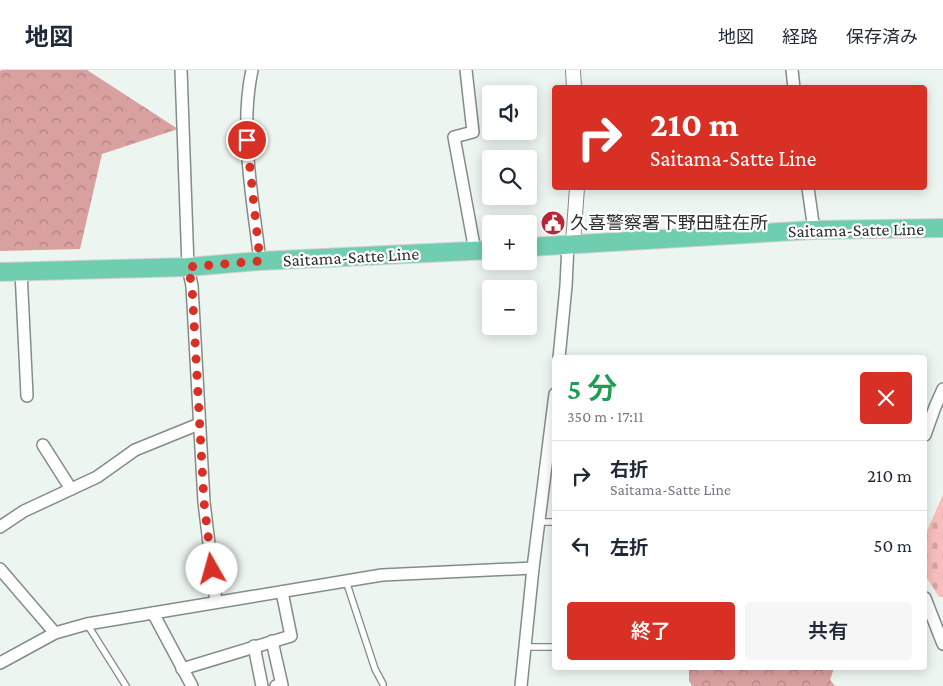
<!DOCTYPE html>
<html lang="ja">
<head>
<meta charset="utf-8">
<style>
	body { margin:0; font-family:"Crimson Pro","Noto Sans JP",serif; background:#f6f6f7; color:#1f2937; height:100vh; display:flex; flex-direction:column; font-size:19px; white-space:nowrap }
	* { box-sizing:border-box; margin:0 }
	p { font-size:16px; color:#747a83 }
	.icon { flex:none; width:28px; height:28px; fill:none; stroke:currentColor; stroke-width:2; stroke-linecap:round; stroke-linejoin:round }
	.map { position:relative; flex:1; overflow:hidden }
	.panel { position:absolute; left:552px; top:285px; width:375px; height:315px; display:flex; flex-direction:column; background:#fff; border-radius:5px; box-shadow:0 2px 12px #0003 }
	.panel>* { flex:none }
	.hud { position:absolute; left:552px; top:15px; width:375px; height:105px; border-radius:5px; box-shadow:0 2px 12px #0003; background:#d93025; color:#fff; overflow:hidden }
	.controls { position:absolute; left:482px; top:15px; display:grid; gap:10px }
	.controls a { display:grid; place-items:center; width:55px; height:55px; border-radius:5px; background:#fff; box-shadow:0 2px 12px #0003; font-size:25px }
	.pin { position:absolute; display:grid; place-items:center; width:42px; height:42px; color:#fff; margin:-21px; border:2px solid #fff; border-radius:50%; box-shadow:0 1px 5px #0007 }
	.me { position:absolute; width:55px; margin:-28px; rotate:353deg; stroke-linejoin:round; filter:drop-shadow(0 0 4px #0008) }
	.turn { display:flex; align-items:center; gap:18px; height:105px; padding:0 15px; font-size:22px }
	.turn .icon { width:65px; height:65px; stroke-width:2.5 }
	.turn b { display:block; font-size:35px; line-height:42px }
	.round { display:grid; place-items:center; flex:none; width:52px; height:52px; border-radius:5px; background:#f6f6f7 }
	.overview { display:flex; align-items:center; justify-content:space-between; height:85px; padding:0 15px }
	h1 { font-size:30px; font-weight:600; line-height:38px; color:#1e9e55 }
	.primary-button { display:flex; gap:10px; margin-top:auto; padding:10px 15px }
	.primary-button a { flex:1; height:58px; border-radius:5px; background:#d93025; color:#fff; font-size:20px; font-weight:600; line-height:58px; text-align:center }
	.primary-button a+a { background:#f6f6f7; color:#1f2937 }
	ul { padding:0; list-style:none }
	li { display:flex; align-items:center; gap:15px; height:70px; padding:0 15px; border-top:1px solid #e0e1e3 }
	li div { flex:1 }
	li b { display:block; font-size:19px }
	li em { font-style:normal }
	header { display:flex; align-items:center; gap:30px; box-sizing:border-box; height:70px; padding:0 25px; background:#fff; border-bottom:1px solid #e0e1e3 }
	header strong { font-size:24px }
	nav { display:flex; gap:28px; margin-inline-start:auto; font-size:18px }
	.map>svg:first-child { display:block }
</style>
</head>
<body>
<header>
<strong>地図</strong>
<nav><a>地図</a><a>経路</a><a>保存済み</a></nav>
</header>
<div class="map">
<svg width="943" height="616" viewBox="0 0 943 616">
	<defs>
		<pattern id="forest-crowns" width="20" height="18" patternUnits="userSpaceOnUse" patternTransform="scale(1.25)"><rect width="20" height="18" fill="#d8a09f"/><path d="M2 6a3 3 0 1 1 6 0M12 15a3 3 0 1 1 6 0" fill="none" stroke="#af8382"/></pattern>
		<pattern id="cemetery-stones" width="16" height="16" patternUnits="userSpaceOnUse" patternTransform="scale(1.25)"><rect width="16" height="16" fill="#f7bebd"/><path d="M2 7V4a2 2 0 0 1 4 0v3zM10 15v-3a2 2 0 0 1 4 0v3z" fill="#d4a4a3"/></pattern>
	</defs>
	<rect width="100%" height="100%" fill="#edf5f0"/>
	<g fill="url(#forest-crowns)">
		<path d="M2,0H87L178,59L102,84L80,179L0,181V1Z"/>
		<path d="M689,598H834L830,610L835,616H692L689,611Z"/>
	</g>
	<path fill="url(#cemetery-stones)" d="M943,425V527H939L925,505V465Z"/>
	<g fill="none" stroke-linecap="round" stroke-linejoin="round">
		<defs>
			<g id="service">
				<path d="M539,452H555"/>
				<path d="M346,511L375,599L383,614"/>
				<path d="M87,554L126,616"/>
				<path d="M525,577H555"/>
			</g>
			<g id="minor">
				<path d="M181,0L188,197L192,216L204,432L216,532"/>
				<path d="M252,0C239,60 253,131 260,191"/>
				<path d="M466,0L473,62L454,67L475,181"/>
				<path d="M792,0L794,18"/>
				<path d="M808,118L814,160"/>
				<path d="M21,201L27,326"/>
				<path d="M559,288L566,216L568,174"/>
				<path d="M925,365L935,337L943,319"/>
				<path d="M43,375L71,419"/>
				<path d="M0,457L24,441L97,407L135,380L199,354"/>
				<path d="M0,499L55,563"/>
				<path d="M925,528L943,574"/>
				<path d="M153,543L192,616"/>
				<path d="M272,571L282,615L276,616"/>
				<path d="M254,576L262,616"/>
				<path d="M0,593L55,563L87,554L382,505L533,498"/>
				<path d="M182,599L291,566L282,522"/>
				<path d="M521,616L533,498L555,324"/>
			</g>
			<g id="tertiary">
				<path d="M573,0L574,18"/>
				<path d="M573,173L577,118"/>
			</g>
			<g id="primary">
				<path d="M529,177L814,160L943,158"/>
				<path d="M0,202L188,197L260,191L491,180"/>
			</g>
		</defs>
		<use href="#service" stroke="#858c88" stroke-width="8"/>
		<use href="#minor" stroke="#858c88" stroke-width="14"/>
		<use href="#tertiary" stroke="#858c88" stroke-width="16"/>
		<use href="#primary" stroke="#d1d1d1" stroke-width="20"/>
		<use href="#service" stroke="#fff" stroke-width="5.5"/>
		<use href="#minor" stroke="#fff" stroke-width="11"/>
		<use href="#tertiary" stroke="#fff" stroke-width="14"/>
		<use href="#primary" stroke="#70ceb0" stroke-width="18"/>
	</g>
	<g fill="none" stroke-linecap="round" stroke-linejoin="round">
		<path stroke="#d93025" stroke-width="9" stroke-dasharray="0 16.2" d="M212,499L204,432L192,216L188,197L260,191L247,70"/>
	</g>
	<defs>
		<symbol id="civic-disc" viewBox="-11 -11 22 22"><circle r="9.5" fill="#b82638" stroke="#fff"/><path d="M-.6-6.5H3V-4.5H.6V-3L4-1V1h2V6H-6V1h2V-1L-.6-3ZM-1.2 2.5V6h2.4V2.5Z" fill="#fff"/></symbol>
	</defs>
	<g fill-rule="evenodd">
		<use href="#civic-disc" x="539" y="139" width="28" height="28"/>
	</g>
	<g text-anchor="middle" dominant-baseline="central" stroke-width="4.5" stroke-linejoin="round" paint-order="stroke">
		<g font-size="18" fill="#2c2f2e" stroke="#fff" text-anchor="start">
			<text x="570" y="153">久喜警察署下野田駐在所</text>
		</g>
		<g font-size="18" fill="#2c2f2e" stroke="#fff">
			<text transform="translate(856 160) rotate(-1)">Saitama-Satte Line</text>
			<text transform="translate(351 187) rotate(-3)">Saitama-Satte Line</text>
		</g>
	</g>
</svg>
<div class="controls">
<a><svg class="icon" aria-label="sound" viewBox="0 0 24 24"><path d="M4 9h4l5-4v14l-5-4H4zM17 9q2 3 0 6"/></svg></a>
<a><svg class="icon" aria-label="search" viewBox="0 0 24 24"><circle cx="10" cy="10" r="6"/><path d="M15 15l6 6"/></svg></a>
<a>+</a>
<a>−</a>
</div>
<div class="pin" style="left:247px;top:70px;background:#d93025"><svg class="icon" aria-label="arrive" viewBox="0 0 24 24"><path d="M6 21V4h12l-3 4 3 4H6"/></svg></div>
<svg class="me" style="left:212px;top:499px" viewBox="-20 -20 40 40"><circle r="19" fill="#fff"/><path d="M0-13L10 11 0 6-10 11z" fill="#d93025"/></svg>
<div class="hud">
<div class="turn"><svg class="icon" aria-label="right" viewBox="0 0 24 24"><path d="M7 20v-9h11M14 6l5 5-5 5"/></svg><div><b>210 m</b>Saitama-Satte Line</div></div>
</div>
<section class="panel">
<div class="overview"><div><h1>5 分</h1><p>350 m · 17:11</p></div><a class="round" style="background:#d93025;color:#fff"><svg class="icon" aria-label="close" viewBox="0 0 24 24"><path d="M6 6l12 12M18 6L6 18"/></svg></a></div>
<ul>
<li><svg class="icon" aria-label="right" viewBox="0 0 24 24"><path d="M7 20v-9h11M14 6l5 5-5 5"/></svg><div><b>右折</b><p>Saitama-Satte Line</p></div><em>210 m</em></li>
<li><svg class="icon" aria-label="left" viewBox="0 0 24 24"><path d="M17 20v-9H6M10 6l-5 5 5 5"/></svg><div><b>左折</b></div><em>50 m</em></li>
</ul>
<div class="primary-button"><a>終了</a><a>共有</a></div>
</section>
</div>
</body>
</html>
